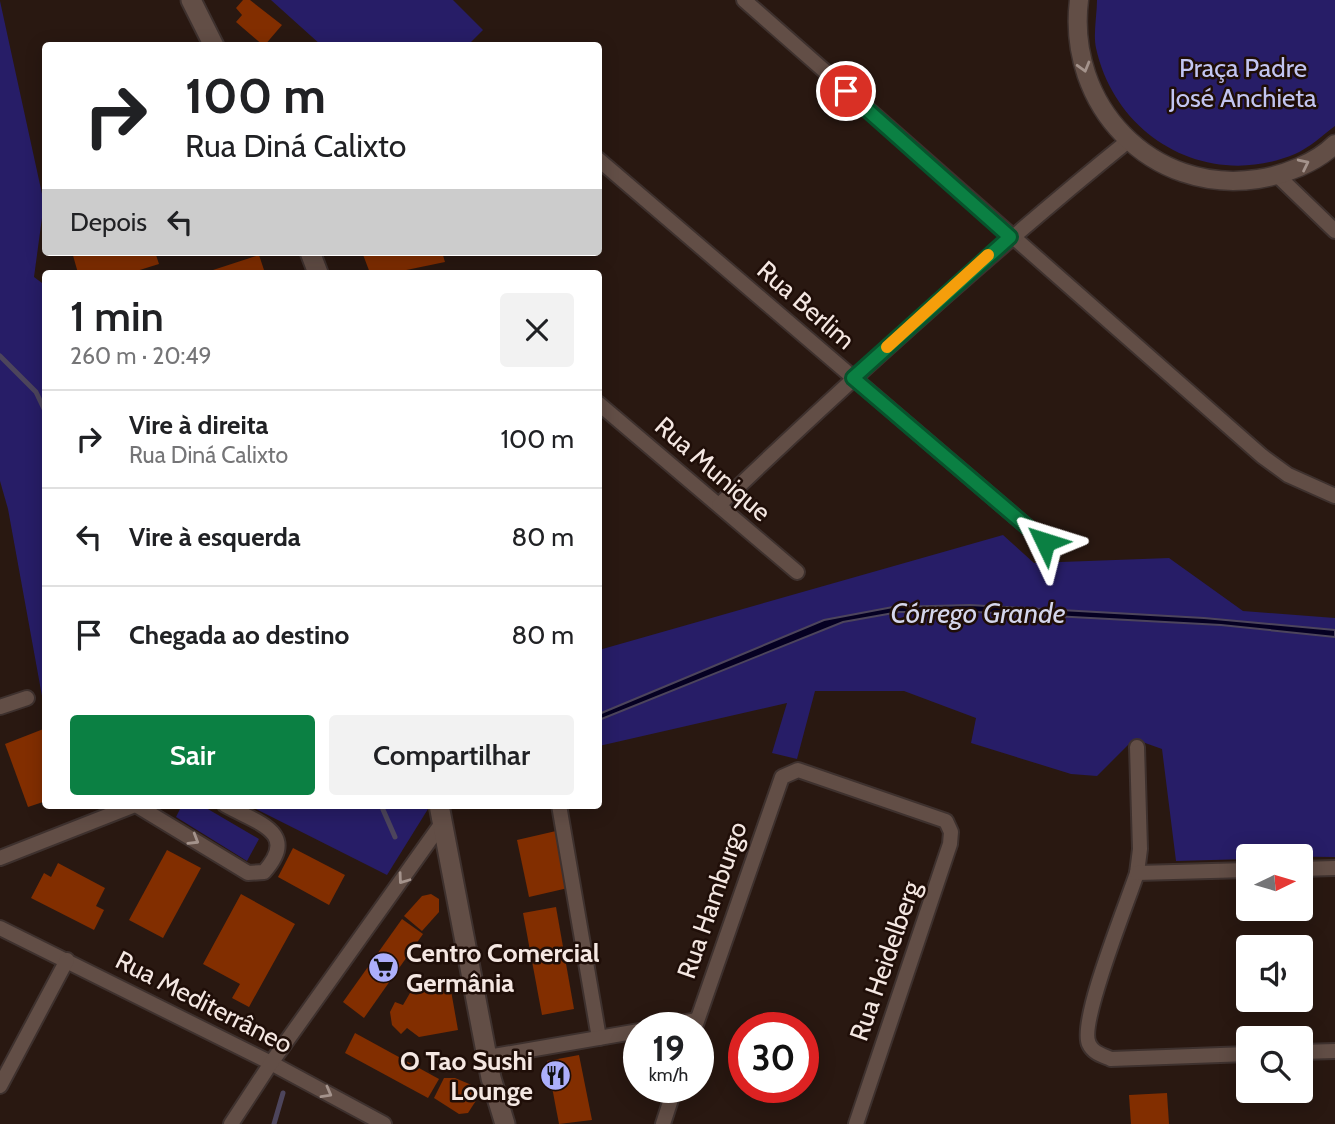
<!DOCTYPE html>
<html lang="pt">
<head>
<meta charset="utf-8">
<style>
	body { margin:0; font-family:Cabin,sans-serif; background:#f2f2f2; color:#202124; height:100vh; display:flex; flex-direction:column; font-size:26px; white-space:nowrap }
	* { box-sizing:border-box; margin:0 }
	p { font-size:23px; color:#757577 }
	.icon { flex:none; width:38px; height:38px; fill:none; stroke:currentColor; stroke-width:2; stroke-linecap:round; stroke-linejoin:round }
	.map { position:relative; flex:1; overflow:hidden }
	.sheet { position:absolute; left:42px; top:270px; width:560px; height:539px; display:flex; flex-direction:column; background:#fff; border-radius:7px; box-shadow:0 4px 18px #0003 }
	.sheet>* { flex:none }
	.banner { position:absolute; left:42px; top:42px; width:560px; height:214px; border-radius:7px; box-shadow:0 4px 18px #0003; background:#fff; color:#202124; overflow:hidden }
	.needle { width:46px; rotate:85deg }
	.controls { position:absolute; left:1236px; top:844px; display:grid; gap:14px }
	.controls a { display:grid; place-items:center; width:77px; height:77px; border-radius:7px; background:#fff; box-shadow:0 4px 18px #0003; font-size:35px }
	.speed { position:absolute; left:623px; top:1012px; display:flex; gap:14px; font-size:35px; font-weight:700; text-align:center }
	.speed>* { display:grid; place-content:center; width:91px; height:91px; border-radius:50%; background:#fff; box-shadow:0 4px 18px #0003; line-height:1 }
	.speed small { font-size:18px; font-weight:400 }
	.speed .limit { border:10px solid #d22; background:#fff; color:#111 }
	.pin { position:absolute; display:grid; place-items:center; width:60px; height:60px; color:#fff; margin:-30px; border:4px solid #fff; border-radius:50%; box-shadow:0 2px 7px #0007 }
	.me { position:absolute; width:77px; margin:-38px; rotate:311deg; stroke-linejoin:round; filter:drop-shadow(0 0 5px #0008) }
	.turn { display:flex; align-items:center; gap:24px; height:147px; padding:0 28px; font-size:32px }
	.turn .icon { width:91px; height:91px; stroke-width:2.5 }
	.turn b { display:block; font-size:49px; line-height:60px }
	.then { display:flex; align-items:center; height:66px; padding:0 28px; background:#0003; gap:14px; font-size:26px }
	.round { display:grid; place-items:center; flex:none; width:74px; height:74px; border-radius:7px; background:#f2f2f2 }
	.overview { display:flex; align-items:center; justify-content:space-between; height:119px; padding:0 28px }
	h1 { font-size:42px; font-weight:600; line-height:52px }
	.action { display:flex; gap:14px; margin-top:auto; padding:14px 28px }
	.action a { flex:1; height:80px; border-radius:7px; background:#0b8043; color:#fff; font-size:28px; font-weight:600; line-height:80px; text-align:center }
	.action a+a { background:#f2f2f2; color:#202124 }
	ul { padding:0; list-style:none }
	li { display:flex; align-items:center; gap:21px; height:98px; padding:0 28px; border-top:2px solid #e0e0e0 }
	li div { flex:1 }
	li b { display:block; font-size:26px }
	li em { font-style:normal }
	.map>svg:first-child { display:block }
</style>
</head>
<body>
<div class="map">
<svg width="1335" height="1124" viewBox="0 0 1335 1124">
	<rect width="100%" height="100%" fill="#291811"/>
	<g fill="#271d67">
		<path d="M271,0H453L483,30L468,45H321Z"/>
		<path d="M1097,0H1335V126C1323,135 1309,148 1295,154C1209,190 1116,139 1096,48C1093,34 1097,15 1097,0Z"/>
		<path d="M0,1L44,203L34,277L46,286L44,707L8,509L0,481Z"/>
		<path d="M1003,535L1034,563L1169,558L1243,611L1335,618V857L1248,856V859L1176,861L1162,749L1134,739L1097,776L1071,774L971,743L976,718L904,691H815L797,759L772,753L787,703L599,746V650Z"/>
		<path d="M182,805H201L259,839L247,861L176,817Z"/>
		<path d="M248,805H427L428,809L387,875Z"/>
	</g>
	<path fill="#050022" stroke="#4d455c" stroke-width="2" d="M970,605L1204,618L1335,630V637L1221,625L976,612H899L843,622L599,720V714L824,620L893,607Z"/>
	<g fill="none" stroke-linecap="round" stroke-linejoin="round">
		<g stroke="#4d455c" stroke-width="5">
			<path d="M0,356L36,392L46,413"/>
			<path d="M381,805L395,837"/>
			<path d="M274,1124L283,1093"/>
		</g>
	</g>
	<g fill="#822e00">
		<path d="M243,0H250L282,25L264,46L236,22L242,15L236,8Z"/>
		<path d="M72,252H155L159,264L130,273H78Z"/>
		<path d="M362,252H442L445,262L392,273H370Z"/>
		<path d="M259,255L265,273H214L213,270Z"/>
		<path d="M46,728V801L28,807L5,744Z"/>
		<path d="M556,831L568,888L529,897L517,840Z"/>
		<path d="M293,848L345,875L329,905L278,877Z"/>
		<path d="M167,850L201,868L163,938L129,920Z"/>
		<path d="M58,863L105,888L96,906L104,910L94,930L31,898L44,873L51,877Z"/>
		<path d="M241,894L295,924L249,1007L232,998L240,984L203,964Z"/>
		<path d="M431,894L439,899V912L422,931L404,916L422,896Z"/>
		<path d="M556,907L574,1009L542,1015L523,913Z"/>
		<path d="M402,919L423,934L364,1018L343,1002Z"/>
		<path d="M450,985L458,1030L419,1037L407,1028L401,1034L392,1025L390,1012L395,1002L403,1005L410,993Z"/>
		<path d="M355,1033L439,1079L428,1098L345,1053Z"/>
		<path d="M579,1055L592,1120L559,1124L547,1061Z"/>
		<path d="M444,1078H455L474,1086L477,1099L468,1113L459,1114L434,1098Z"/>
		<path d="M1167,1093L1169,1124H1131L1129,1095Z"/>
	</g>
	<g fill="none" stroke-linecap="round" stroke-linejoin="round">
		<defs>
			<g id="minor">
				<path d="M744,0L1262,456L1288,475L1335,496"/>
				<path d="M598,159L1045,542"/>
				<path d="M1278,176L1335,231"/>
				<path d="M598,403L797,572"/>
				<path d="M719,505C851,379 986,256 1128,141"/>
				<path d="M0,707L27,698"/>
				<path d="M1137,747L1140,849L1137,873C1128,901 1078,1023 1089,1044C1093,1053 1102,1055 1111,1059L1248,1054"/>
				<path d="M136,805L248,873L264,872C300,832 257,823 225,805"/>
				<path d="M559,805L599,1038"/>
				<path d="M0,858L135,805"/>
				<path d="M1300,869L1335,868"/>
				<path d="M1137,873L1248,870"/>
				<path d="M0,928L271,1063L384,1124"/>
				<path d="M659,1027L697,1020"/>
				<path d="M695,1027L782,777L798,770L946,821L951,832L950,844L856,1124"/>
				<path d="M1300,1052L1335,1051"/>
				<path d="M488,1057L639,1031"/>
				<path d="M0,1086L67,960"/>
				<path d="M231,1124L271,1063L442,823"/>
				<path d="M663,1124L675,1087"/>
			</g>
			<path id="tertiary" d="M1079,0C1066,105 1151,195 1258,179C1284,175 1316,163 1335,144"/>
			<g id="secondary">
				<path d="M191,0L214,46"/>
				<path d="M310,252L318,273"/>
				<path d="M439,805L491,1078L505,1124"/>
			</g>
		</defs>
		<use href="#minor" stroke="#3e312e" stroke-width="18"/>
		<use href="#tertiary" stroke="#3e312e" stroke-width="21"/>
		<use href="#secondary" stroke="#3e312e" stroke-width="23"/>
		<use href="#minor" stroke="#624e46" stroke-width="14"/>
		<use href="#tertiary" stroke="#624e46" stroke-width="18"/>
		<use href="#secondary" stroke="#624e46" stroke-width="19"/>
	</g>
	<defs><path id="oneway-chevron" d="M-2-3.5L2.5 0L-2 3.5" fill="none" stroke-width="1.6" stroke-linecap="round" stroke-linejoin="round" transform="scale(1.75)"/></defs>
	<g stroke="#a4938c">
		<use href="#oneway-chevron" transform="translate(1084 67) rotate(74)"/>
		<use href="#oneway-chevron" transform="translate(1304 164) rotate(-26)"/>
		<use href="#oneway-chevron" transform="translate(194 840) rotate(31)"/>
		<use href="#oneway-chevron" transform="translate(403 879) rotate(126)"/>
		<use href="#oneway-chevron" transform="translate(327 1093) rotate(29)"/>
	</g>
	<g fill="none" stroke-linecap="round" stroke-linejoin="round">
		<defs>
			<path id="route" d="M846,91L1010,237L853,378L1045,542"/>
		</defs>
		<use href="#route" stroke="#07532c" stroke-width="18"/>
		<use href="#route" stroke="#0b8043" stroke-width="12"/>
		<path stroke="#f59e0b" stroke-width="12" d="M887,347L988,255"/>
	</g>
	<defs>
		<symbol id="supermarket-disc" viewBox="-11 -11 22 22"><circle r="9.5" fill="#acaffb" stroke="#1f0e08"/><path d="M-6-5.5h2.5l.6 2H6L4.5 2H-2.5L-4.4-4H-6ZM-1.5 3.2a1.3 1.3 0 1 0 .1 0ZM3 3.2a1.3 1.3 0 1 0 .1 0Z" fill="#111"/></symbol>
		<symbol id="restaurant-disc" viewBox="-11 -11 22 22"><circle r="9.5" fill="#acaffb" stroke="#1f0e08"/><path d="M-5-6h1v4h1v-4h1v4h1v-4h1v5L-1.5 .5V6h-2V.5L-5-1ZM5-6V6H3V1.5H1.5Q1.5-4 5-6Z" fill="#111"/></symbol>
	</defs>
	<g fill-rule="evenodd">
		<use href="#supermarket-disc" x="366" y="950" width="35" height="35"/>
		<use href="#restaurant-disc" x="538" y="1058" width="35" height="35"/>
	</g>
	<g text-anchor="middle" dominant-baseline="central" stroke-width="5" stroke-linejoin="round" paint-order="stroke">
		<g font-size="26" fill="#c2c5f1" stroke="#1f0e08">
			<text x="1243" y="68">Praça Padre<tspan x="1243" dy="30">José Anchieta</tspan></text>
		</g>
		<g font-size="26" fill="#f4e7e2" stroke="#1f0e08">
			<text transform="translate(806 305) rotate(41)">Rua Berlim</text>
			<text transform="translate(713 469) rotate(41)">Rua Munique</text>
			<text transform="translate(712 900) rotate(-71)">Rua Hamburgo</text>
			<text transform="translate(885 961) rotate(-71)">Rua Heidelberg</text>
			<text transform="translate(204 1002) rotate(27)">Rua Mediterrâneo</text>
		</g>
		<g font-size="26" font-weight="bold" fill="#f4e7e2" stroke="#1f0e08" text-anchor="start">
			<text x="406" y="953">Centro Comercial<tspan x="406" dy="30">Germânia</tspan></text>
			<text x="533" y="1061" text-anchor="end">O Tao Sushi<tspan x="533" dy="30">Lounge</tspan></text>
		</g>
		<g font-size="28" font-style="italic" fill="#d4d6ec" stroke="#1f0e08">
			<text x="978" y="613">Córrego Grande</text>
		</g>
	</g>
</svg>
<div class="controls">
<a><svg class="needle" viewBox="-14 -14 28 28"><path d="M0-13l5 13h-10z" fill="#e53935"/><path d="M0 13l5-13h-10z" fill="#757577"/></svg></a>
<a><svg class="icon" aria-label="sound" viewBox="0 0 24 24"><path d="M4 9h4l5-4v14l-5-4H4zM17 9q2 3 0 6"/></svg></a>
<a><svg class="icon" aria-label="search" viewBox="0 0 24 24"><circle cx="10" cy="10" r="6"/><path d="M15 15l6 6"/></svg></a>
</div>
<div class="speed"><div>19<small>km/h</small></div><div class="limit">30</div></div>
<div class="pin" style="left:846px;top:91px;background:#d93025"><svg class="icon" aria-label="arrive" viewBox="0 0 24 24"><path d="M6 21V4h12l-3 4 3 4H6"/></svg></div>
<svg class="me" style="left:1045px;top:542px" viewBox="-20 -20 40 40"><path d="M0-17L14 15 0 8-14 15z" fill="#0b8043" stroke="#fff" stroke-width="4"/></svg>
<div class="banner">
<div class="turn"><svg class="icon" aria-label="right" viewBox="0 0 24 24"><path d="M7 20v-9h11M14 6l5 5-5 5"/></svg><div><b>100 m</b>Rua Diná Calixto</div></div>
<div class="then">Depois<svg class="icon" aria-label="left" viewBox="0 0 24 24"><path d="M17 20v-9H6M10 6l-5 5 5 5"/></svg></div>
</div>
<section class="sheet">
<div class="overview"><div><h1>1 min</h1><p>260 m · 20:49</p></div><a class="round"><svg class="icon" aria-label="close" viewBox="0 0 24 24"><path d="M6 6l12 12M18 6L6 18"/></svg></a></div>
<ul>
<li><svg class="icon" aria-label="right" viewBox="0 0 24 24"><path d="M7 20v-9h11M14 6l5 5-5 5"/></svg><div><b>Vire à direita</b><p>Rua Diná Calixto</p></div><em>100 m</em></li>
<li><svg class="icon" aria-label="left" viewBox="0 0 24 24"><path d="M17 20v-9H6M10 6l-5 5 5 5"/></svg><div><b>Vire à esquerda</b></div><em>80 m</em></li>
<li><svg class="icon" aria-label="arrive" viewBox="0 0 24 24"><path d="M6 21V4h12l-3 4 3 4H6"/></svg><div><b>Chegada ao destino</b></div><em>80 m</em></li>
</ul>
<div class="action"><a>Sair</a><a>Compartilhar</a></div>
</section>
</div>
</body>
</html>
